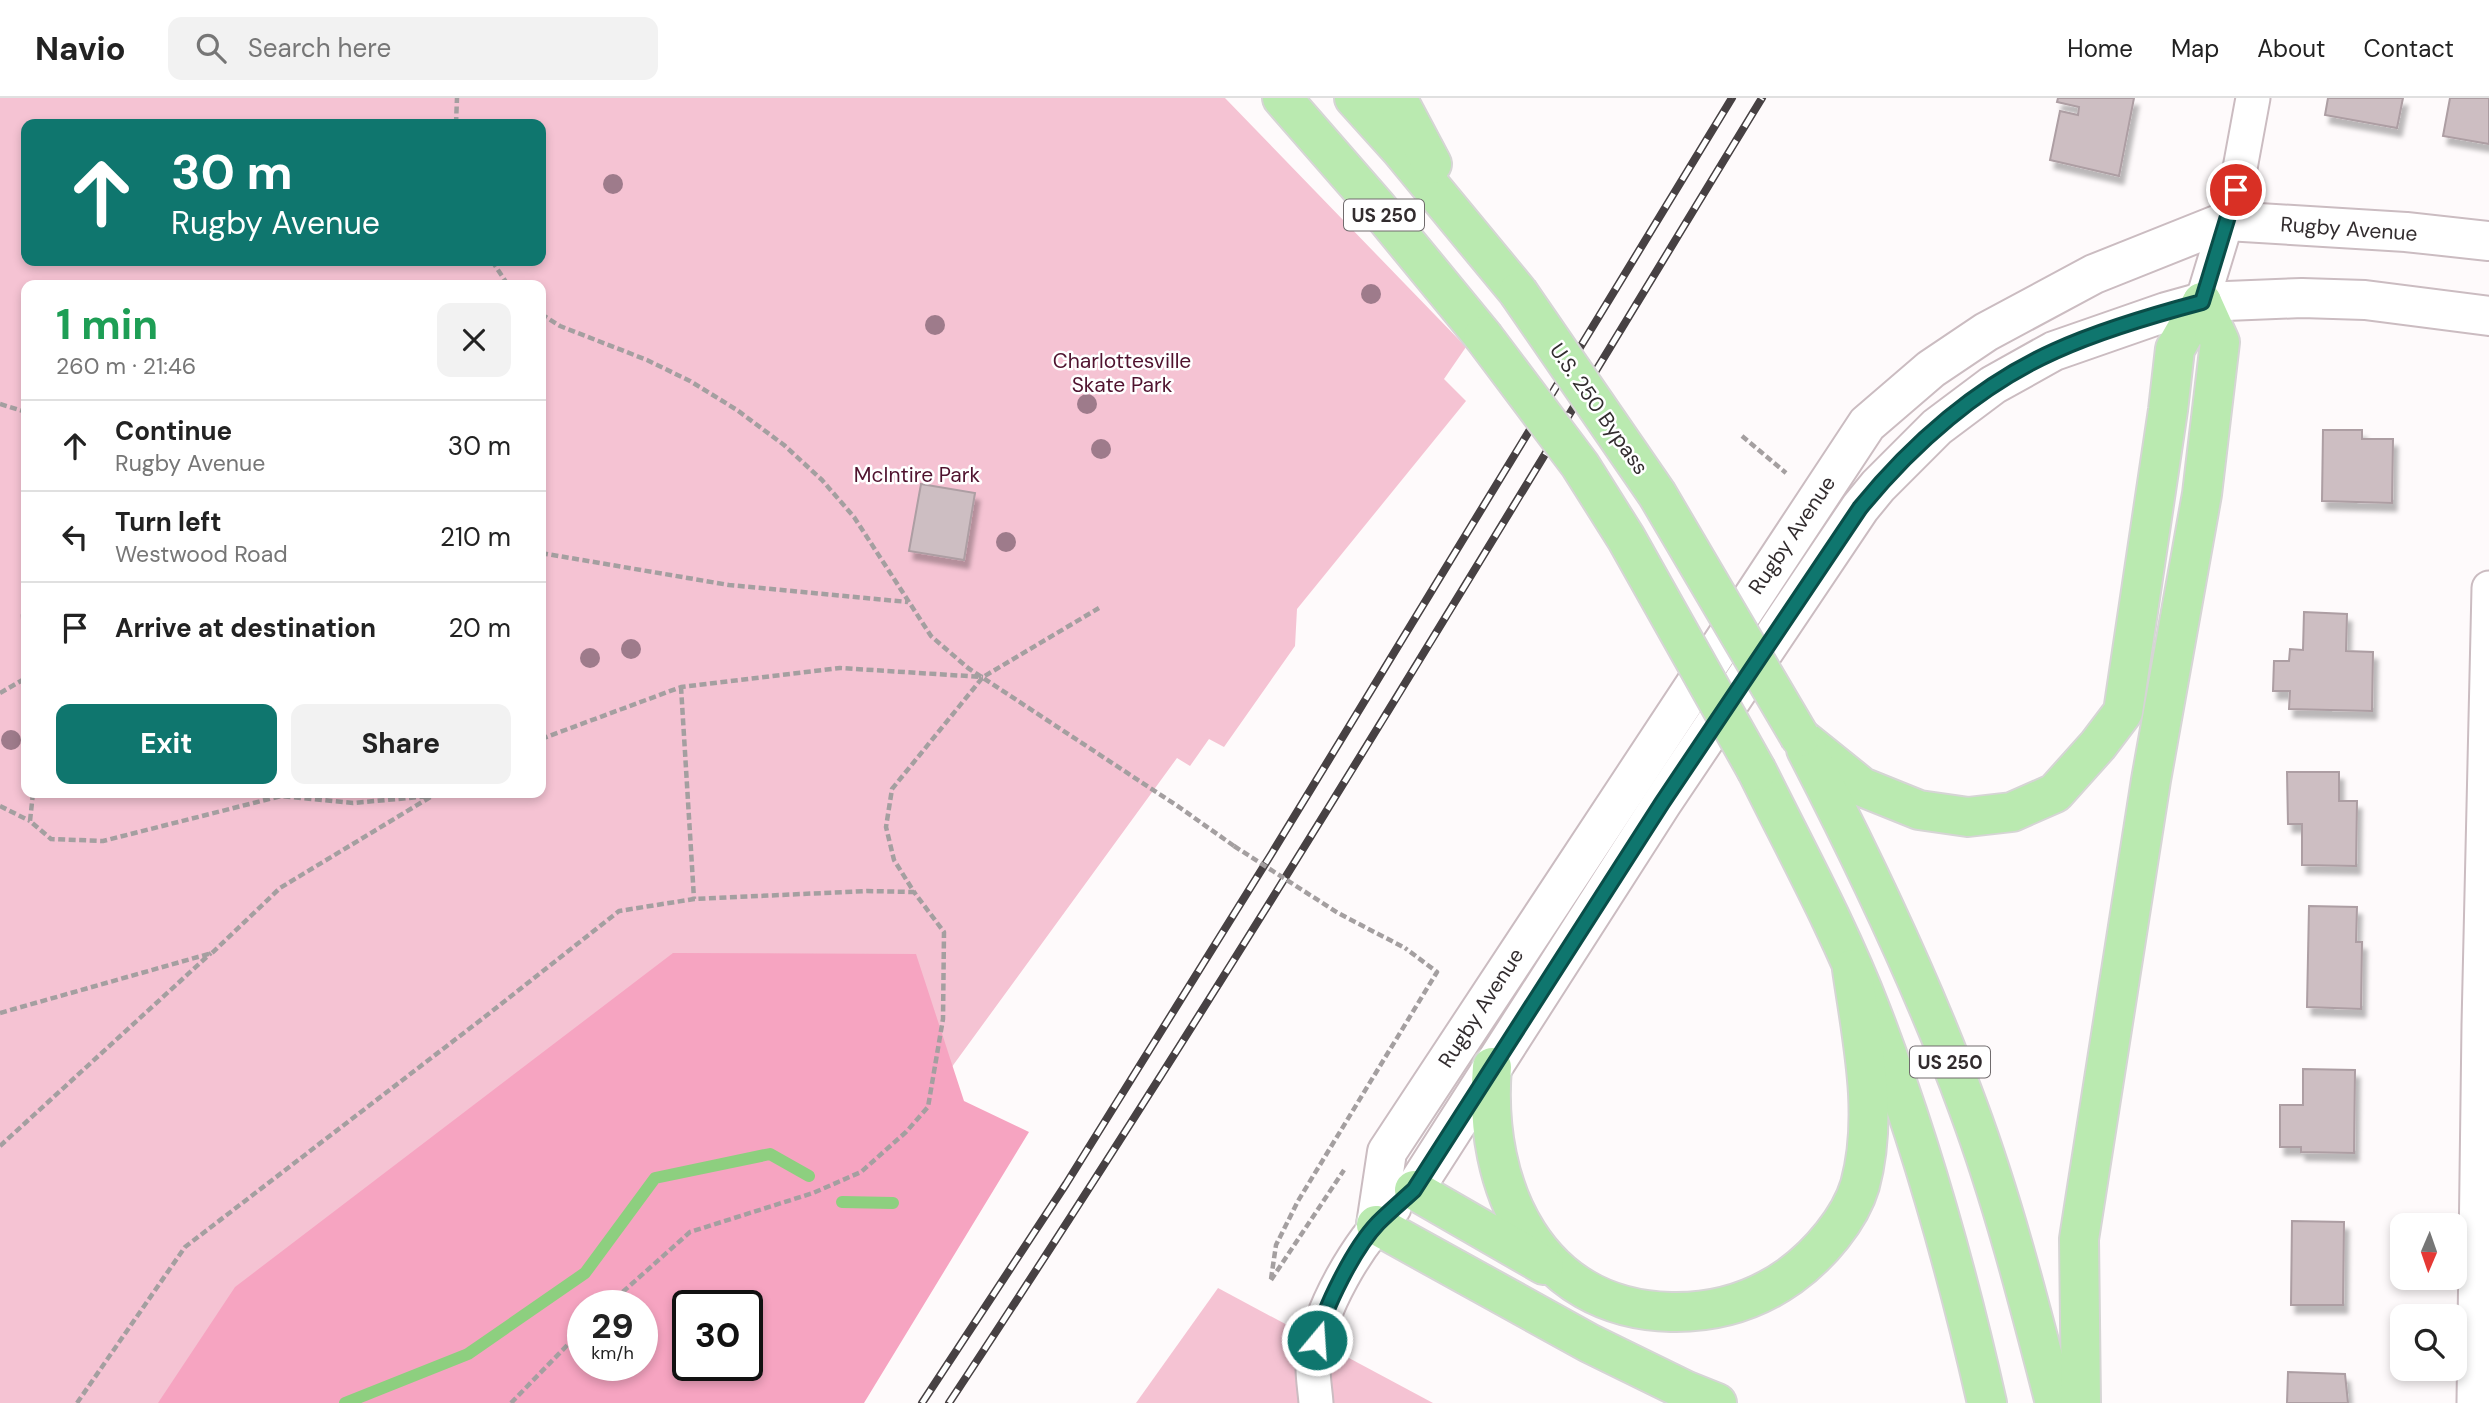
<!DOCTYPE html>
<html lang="en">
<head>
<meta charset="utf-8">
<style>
	body { margin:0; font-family:"DM Sans",sans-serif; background:#f2f2f2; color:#222; height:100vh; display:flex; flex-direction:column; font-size:26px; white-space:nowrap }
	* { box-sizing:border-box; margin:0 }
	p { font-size:23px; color:#767676 }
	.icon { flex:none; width:38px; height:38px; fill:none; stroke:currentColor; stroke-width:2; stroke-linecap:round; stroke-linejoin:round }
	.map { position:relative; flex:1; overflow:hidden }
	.side { position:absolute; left:21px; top:182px; width:525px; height:518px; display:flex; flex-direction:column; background:#fff; border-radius:14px; box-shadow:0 4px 10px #0003 }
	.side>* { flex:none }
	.hud { position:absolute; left:21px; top:21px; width:525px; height:147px; border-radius:14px; box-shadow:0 4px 10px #0003; background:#0f766e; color:#fff; overflow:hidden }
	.needle { width:46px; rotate:182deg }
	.buttons { position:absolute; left:2390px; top:1115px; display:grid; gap:14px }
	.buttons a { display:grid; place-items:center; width:77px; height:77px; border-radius:14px; background:#fff; box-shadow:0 4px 10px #0003; font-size:35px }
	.speed { position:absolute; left:567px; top:1192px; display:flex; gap:14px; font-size:35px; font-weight:700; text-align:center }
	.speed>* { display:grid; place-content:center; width:91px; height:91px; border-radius:50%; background:#fff; box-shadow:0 4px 10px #0003; line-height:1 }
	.speed small { font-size:18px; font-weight:400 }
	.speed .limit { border:4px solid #111; border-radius:10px; background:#fff; color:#111 }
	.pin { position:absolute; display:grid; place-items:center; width:60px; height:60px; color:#fff; margin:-30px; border:4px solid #fff; border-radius:50%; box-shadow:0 2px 7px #0007 }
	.me { position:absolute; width:77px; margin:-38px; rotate:18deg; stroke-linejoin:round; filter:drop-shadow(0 0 5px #0008) }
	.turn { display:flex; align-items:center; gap:24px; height:147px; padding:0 35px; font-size:32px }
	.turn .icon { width:91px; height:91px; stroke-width:2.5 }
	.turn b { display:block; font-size:49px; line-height:60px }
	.round { display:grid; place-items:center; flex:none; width:74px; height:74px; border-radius:14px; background:#f2f2f2 }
	.head { display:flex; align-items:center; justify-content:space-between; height:119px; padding:0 35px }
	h1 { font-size:42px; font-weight:700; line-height:52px; color:#1e9e55 }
	.action { display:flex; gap:14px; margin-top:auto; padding:14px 35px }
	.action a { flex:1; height:80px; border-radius:14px; background:#0f766e; color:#fff; font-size:28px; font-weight:700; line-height:80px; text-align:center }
	.action a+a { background:#f2f2f2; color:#222 }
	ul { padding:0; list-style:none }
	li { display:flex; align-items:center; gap:21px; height:91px; padding:0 35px; border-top:2px solid #e0e0e0 }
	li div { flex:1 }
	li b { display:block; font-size:26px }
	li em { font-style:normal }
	header { display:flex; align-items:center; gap:42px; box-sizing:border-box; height:98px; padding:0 35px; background:#fff; border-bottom:2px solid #e0e0e0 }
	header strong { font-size:33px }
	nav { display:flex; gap:38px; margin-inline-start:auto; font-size:24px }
	.search { width:490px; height:63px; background:#f2f2f2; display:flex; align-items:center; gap:18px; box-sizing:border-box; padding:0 24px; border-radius:14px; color:#767676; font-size:26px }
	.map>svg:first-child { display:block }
</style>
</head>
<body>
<header>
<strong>Navio</strong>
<div class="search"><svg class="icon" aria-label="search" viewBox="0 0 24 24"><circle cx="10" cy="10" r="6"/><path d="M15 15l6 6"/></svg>Search here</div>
<nav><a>Home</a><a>Map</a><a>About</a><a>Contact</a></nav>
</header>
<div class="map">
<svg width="2489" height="1305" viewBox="0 0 2489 1305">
	<defs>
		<filter id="shadow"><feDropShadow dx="4.5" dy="8" stdDeviation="2" flood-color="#0004"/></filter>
	</defs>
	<rect width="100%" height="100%" fill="#fefafb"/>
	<g fill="#f5c3d3" fill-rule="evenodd">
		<path d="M0,0H1225L1466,249L1444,281L1466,303L1297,511L1295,548L1224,649L1209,641L1190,668L1177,660L747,1250V1208H688V1267L707,1305H0ZM26,26H541V163H26ZM26,187H541V695H26ZM583,1208H642V1267H583Z"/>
		<path d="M1218,1190L1433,1305H1136Z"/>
	</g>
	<path fill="#f6a4c1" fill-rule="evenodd" d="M673,855L916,856L964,1003L1029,1034L864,1305H158L235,1189ZM583,1208H642V1267H583ZM688,1208H747V1267H688Z"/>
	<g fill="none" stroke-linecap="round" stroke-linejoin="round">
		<g stroke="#8dcf7f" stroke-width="12">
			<path d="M842,1104L893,1105"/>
			<path d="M345,1305L468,1256L585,1175L655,1080L770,1056L809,1078"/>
		</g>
	</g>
	<g fill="#cdbec2" stroke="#ad9ea3" stroke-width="2" filter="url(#shadow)">
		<path d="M2058,0H2134L2119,78L2050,62L2060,13L2078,17L2079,9L2057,4Z"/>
		<path d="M2328,0H2403L2397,30L2325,17Z"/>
		<path d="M2450,0H2489V46L2443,38Z"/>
		<path d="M2323,332H2362V341H2393L2392,405L2322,403Z"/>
		<path d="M921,386L975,395L964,462L909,453Z"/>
		<path d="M2304,514L2347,516L2346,553L2373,554L2372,613L2289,611L2290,593H2273L2274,563H2289L2290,551L2303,552Z"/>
		<path d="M2287,674H2339V703H2357L2356,768L2302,767V726H2288Z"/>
		<path d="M2309,808L2357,809L2356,844H2362L2361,911L2307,909Z"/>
		<path d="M2303,971L2355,972L2354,1055L2301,1054V1049H2280V1007H2303Z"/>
		<path d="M2292,1123L2344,1124L2343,1207H2291Z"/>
		<path d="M2288,1274L2345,1276L2348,1305H2287Z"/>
	</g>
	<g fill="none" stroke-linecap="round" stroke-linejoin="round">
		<defs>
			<g id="minor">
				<path d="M2202,204L2236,92L2253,0"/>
				<path d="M1316,1305C1315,1291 1312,1275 1313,1262C1318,1212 1358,1144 1394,1110"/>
				<path d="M2474,1305L2479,927L2489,490"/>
			</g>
			<g id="tertiary">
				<path d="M1414,1092L1662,705L1860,410L1878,388L1937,329L1993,287L2054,253L2166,214L2202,204L2302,200L2365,202L2489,218"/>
				<path d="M1376,1127L1387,1054L1867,326L1931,271L1986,234L2094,176L2227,123L2406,134L2489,143"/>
			</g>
			<g id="trunk">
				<path d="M1282,0L1377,109L1483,238"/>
				<path d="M1354,0L1400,51L1518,194"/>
				<path d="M1397,0L1432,66"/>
				<path d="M1800,639L1862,689L1919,712L1968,719L2012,714L2055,695L2098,647L2123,614L2168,312L2175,251L2202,204"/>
				<path d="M1806,651C1866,767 1923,886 1968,1009C2004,1106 2029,1205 2055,1305"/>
				<path d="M1757,673C1796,752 1839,830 1871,913C1920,1040 1957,1172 1987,1305"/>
				<path d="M1492,969C1482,1089 1537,1211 1671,1214C1715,1215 1755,1203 1790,1178C1819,1157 1850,1121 1860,1087C1879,1017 1862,941 1852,871"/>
				<path d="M1414,1092L1544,1167"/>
				<path d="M1376,1127L1589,1245L1687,1293L1717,1305"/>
				<path d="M2081,1305L2079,1141L2151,682L2202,396L2220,244L2202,204"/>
			</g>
		</defs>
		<use href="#minor" stroke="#cbbcc1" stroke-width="37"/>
		<use href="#tertiary" stroke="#cbbcc1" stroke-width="42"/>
		<use href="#trunk" stroke="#d6d5d5" stroke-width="42"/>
		<g stroke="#a49fa0" stroke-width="4.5" stroke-dasharray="7 3.5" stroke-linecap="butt">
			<path d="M456,26L457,0"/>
			<path d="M492,163L508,187"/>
			<path d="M541,216L560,228L647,262L690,283L737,312L784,347L822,382L854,419L931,538L968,570L1179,709L1234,748"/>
			<path d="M0,306L26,314"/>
			<path d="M1742,338L1786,375"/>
			<path d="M541,455L729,487L908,504"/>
			<path d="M26,485L23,517L26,570"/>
			<path d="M681,589L694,801"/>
			<path d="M0,595L26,580"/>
			<path d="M541,641L681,589L840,570L983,579"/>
			<path d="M33,695L30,723L51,741L103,743L281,698L353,705L431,698"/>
			<path d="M0,708L30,723"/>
			<path d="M0,915L212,855L280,790L437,695"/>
			<path d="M0,1048L211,855"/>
			<path d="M1271,1181L1276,1147L1298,1103L1437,874L1405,850"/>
			<path d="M1271,1182L1344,1072"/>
			<path d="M607,1208L690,1134L813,1095L861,1074L906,1034L928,1009L943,921L944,834L914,794"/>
			<path d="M77,1305L185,1149L482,921L619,813L694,801L867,793L914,794L894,762L886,729L892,691L983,579L1099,510"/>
			<path d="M511,1305L583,1231"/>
		</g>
		<use href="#minor" stroke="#fff" stroke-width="33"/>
		<use href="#tertiary" stroke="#fff" stroke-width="38"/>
		<use href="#trunk" stroke="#baeab0" stroke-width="38"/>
		<defs>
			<g id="rail">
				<path d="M922,1305L1066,1086L1272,755L1732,0"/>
				<path d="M949,1305C1232,878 1495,437 1762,0"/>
			</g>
		</defs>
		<use href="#rail" stroke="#474143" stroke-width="8"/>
		<use href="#rail" stroke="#fff" stroke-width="5" stroke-dasharray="16" stroke-linecap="butt"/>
		<defs>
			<g id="trunk-bridge">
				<path d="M1518,194L1657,396L1800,639"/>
				<path d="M1483,238L1580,367L1626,440L1757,673"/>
			</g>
		</defs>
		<use href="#trunk-bridge" stroke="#d6d5d5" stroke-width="42" stroke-linecap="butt"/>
		<path stroke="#a49fa0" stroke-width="4.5" stroke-dasharray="7 3.5" stroke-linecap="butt" d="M1234,748L1338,815L1405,850"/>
		<use href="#trunk-bridge" stroke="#baeab0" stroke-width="38"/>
	</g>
	<g fill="#9e7b8b">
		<circle cx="613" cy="86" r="10"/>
		<circle cx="1371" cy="196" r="10"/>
		<circle cx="935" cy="227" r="10"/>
		<circle cx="1087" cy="306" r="10"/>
		<circle cx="1101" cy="351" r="10"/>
		<circle cx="1006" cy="444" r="10"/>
		<circle cx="631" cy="551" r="10"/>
		<circle cx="590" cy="560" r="10"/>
		<circle cx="11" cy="642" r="10"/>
	</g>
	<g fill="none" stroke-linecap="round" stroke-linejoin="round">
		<defs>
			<path id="route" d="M1317,1242C1324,1210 1354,1150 1378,1125C1389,1114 1402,1103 1414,1092L1662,705L1860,410C1912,346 1979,287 2055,253C2101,232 2153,217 2202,204L2236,92"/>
		</defs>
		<use href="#route" stroke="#0a4d48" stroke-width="18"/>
		<use href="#route" stroke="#0f766e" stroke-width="12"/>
	</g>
	<g text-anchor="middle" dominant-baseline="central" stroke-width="5" stroke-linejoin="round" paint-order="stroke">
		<g fill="#fff" stroke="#706b6d" stroke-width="2">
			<rect x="1344" y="101.5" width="80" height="31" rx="5"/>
			<rect x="1910" y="948.5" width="80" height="31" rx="5"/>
		</g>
		<g font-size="19" font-weight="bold" fill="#322c2e">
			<text x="1384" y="117">US 250</text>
			<text x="1950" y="964">US 250</text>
		</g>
		<g font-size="21" fill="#322c2e" stroke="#fff">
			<text transform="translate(2349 131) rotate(4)">Rugby Avenue</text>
			<text transform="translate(1599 311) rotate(55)">U.S. 250 Bypass</text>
			<text transform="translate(1792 437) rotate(-56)">Rugby Avenue</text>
			<text transform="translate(1481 910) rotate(-57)">Rugby Avenue</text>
		</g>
		<g font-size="21" fill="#50132f" stroke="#fff">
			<text x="1122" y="263">Charlottesville<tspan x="1122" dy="24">Skate Park</tspan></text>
			<text x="917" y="377">McIntire Park</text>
		</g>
	</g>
</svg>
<div class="buttons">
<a><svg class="needle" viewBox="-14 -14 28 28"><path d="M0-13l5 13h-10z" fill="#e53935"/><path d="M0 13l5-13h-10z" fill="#767676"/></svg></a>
<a><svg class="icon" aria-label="search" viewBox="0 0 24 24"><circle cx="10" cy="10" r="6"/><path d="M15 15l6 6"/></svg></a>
</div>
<div class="speed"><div>29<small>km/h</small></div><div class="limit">30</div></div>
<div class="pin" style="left:2236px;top:92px;background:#d93025"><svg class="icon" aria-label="arrive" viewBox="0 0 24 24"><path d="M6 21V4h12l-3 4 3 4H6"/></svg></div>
<svg class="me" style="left:1317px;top:1242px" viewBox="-20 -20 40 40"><circle r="17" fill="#0f766e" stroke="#fff" stroke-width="3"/><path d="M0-11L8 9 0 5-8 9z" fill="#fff"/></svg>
<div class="hud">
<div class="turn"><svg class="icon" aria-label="ahead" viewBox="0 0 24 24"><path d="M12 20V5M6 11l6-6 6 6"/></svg><div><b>30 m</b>Rugby Avenue</div></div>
</div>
<section class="side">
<div class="head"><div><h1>1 min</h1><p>260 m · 21:46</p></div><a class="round"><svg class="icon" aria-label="close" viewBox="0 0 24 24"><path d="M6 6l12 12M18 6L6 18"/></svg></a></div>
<ul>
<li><svg class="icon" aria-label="ahead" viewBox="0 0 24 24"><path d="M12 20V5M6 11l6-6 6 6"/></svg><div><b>Continue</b><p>Rugby Avenue</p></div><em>30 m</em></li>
<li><svg class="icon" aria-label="left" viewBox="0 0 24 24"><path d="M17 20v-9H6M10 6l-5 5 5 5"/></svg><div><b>Turn left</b><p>Westwood Road</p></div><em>210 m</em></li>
<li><svg class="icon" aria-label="arrive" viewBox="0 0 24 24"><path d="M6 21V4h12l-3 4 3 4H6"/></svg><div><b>Arrive at destination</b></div><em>20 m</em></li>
</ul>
<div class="action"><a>Exit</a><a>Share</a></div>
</section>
</div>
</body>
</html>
